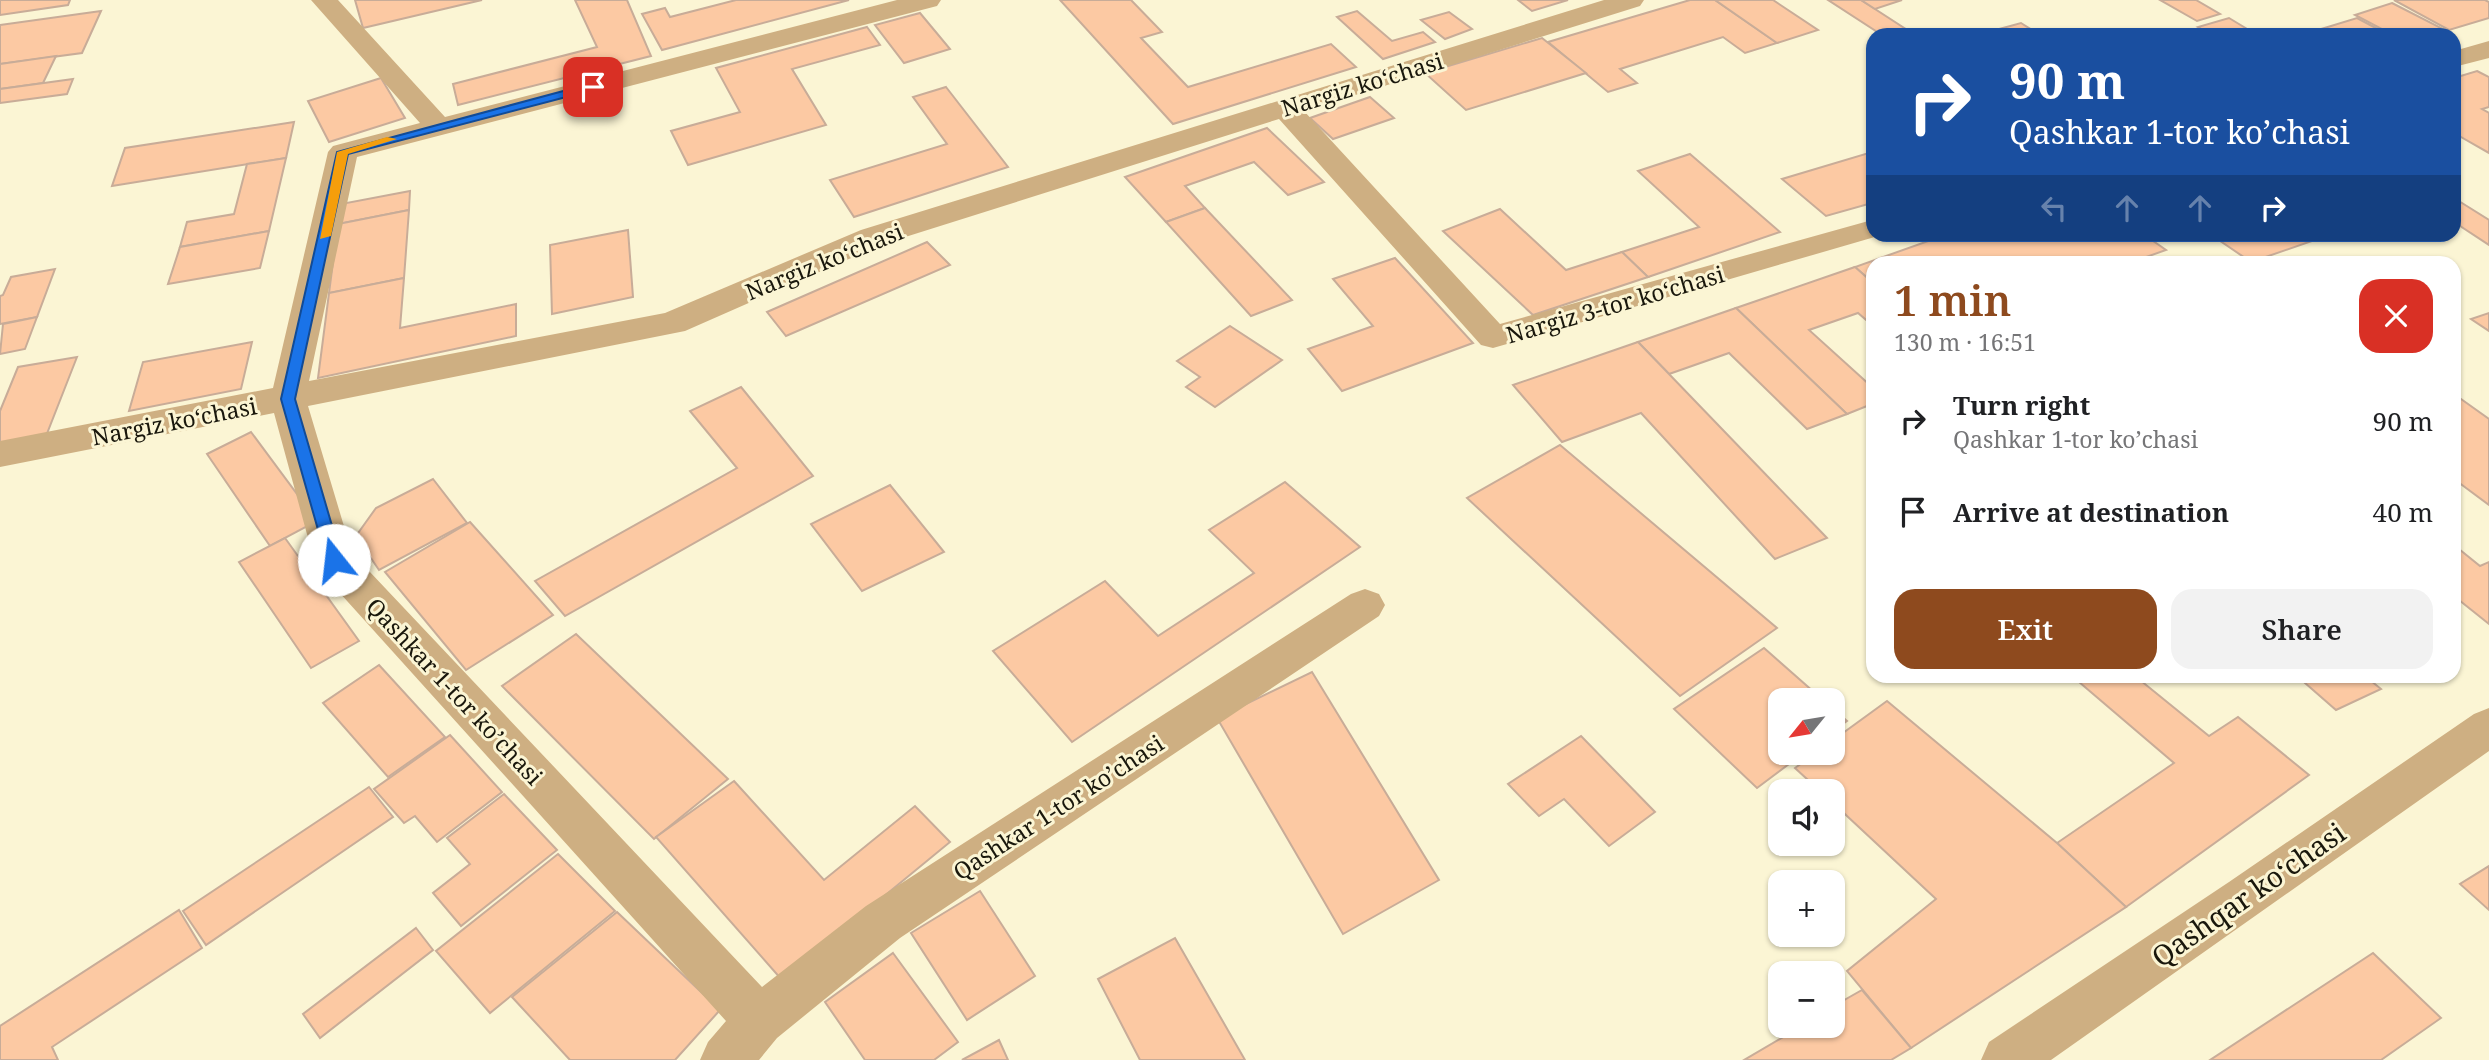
<!DOCTYPE html>
<html lang="en">
<head>
<meta charset="utf-8">
<style>
	body { margin:0; font-family:"Noto Serif",serif; background:#f2f2f2; color:#202124; height:100vh; display:flex; flex-direction:column; font-size:26px; white-space:nowrap }
	* { box-sizing:border-box; margin:0 }
	p { font-size:23px; color:#757577 }
	.icon { flex:none; width:38px; height:38px; fill:none; stroke:currentColor; stroke-width:2; stroke-linecap:round; stroke-linejoin:round }
	.map { position:relative; flex:1; overflow:hidden }
	.side { position:absolute; left:1866px; top:256px; width:595px; height:427px; display:flex; flex-direction:column; background:#fff; border-radius:21px; box-shadow:0 2px 5px #0004 }
	.side>* { flex:none }
	.banner { position:absolute; left:1866px; top:28px; width:595px; height:214px; border-radius:21px; box-shadow:0 2px 5px #0004; background:#1a4fa0; color:#fff; overflow:hidden }
	.needle { width:46px; rotate:240deg }
	.tools { position:absolute; left:1768px; top:688px; display:grid; gap:14px }
	.tools a { display:grid; place-items:center; width:77px; height:77px; border-radius:14px; background:#fff; box-shadow:0 2px 5px #0004; font-size:35px }
	.pin { position:absolute; display:grid; place-items:center; width:60px; height:60px; color:#fff; margin:-30px; border-radius:14px; box-shadow:0 4px 10px #0006 }
	.me { position:absolute; width:77px; margin:-38px; rotate:344deg; stroke-linejoin:round; filter:drop-shadow(0 0 5px #0008) }
	.turn { display:flex; align-items:center; gap:24px; height:147px; padding:0 28px; font-size:32px }
	.turn .icon { width:91px; height:91px; stroke-width:2.5 }
	.turn b { display:block; font-size:49px; line-height:60px }
	.lanes { display:flex; align-items:center; height:66px; padding:0 28px; background:#0003; justify-content:center; gap:35px; direction:ltr }
	.lanes .off { opacity:.35 }
	.round { display:grid; place-items:center; flex:none; width:74px; height:74px; border-radius:21px; background:#f2f2f2 }
	.head { display:flex; align-items:center; justify-content:space-between; height:119px; padding:0 28px }
	h1 { font-size:42px; font-weight:600; line-height:52px; color:#8e4a1e }
	.action { display:flex; gap:14px; margin-top:auto; padding:14px 28px }
	.action a { flex:1; height:80px; border-radius:21px; background:#8e4a1e; color:#fff; font-size:28px; font-weight:600; line-height:80px; text-align:center }
	.action a+a { background:#f2f2f2; color:#202124 }
	ul { padding:0; list-style:none }
	li { display:flex; align-items:center; gap:21px; height:91px; padding:0 28px }
	li div { flex:1 }
	li b { display:block; font-size:26px }
	li em { font-style:normal }
	.map>svg:first-child { display:block }
</style>
</head>
<body>
<div class="map">
<svg width="2489" height="1060" viewBox="0 0 2489 1060">
	<rect width="100%" height="100%" fill="#fbf5d4"/>
	<g fill="#fcc9a3" stroke="#c8ac98" stroke-width="2">
		<path d="M0,0H70L68,5L0,15Z"/>
		<path d="M355,0H482L363,28Z"/>
		<path d="M575,0H627L651,56L458,105L453,84L597,47Z"/>
		<path d="M736,0H849L662,50L642,14L665,8L670,17Z"/>
		<path d="M1060,0H1131L1162,32L1141,38L1188,87L1331,44L1356,67L1173,124Z"/>
		<path d="M1518,0H1568L1532,11Z"/>
		<path d="M1690,0H1715L1777,43L1745,53L1723,37L1620,69L1637,83L1608,92L1548,42Z"/>
		<path d="M1715,0H1773L1818,30L1777,43Z"/>
		<path d="M1828,0H1861L1915,35H1882Z"/>
		<path d="M1861,0H1902L1875,9Z"/>
		<path d="M2160,0H2196L2220,14L2197,21Z"/>
		<path d="M2394,0H2485L2489,2V18L2449,30Z"/>
		<path d="M2392,3L2445,30L2431,35H2393L2355,15Z"/>
		<path d="M101,11L82,53L0,64V25Z"/>
		<path d="M1357,11L1392,41L1423,32L1435,42L1383,59L1337,17Z"/>
		<path d="M1449,12L1472,29L1445,39L1421,20Z"/>
		<path d="M920,13L950,49L904,63L875,25Z"/>
		<path d="M2229,18L2257,35H2212L2198,27Z"/>
		<path d="M2357,18L2389,35L2308,33Z"/>
		<path d="M2021,23L2040,35H1977Z"/>
		<path d="M867,27L880,45L792,69L826,125L688,165L671,131L740,112L716,68Z"/>
		<path d="M1542,38L1586,73L1466,110L1425,73Z"/>
		<path d="M56,56L43,83L0,89V64Z"/>
		<path d="M2477,71L2489,77V107L2482,109L2489,113V153L2454,133V78Z"/>
		<path d="M381,78L405,118L329,142L308,101Z"/>
		<path d="M73,79L67,94L0,103V89Z"/>
		<path d="M946,87L1008,167L854,217L830,180L947,144L913,97Z"/>
		<path d="M1370,97L1394,118L1333,139L1310,118Z"/>
		<path d="M294,122L286,158L112,186L125,148Z"/>
		<path d="M1267,128L1324,182L1288,195L1254,162L1185,186L1205,208L1166,222L1125,177Z"/>
		<path d="M1872,152V203L1826,216L1782,179Z"/>
		<path d="M1690,154L1780,232L1648,277L1622,252L1699,227L1638,171Z"/>
		<path d="M286,158L269,231L180,247L187,222L234,214L247,164Z"/>
		<path d="M410,191L409,210L338,224L341,204Z"/>
		<path d="M2454,198L2489,220V245L2454,222Z"/>
		<path d="M1205,208L1292,300L1251,316L1166,222Z"/>
		<path d="M1500,209L1566,270L1622,252L1648,277L1533,315L1443,231Z"/>
		<path d="M409,210L404,278L329,293L338,224Z"/>
		<path d="M628,230L633,297L552,314L550,245Z"/>
		<path d="M269,231L260,268L168,284L180,247Z"/>
		<path d="M1948,234H2143L2166,250L2132,262H1872V282L1855,267Z"/>
		<path d="M2210,234H2302L2312,241L2251,262Z"/>
		<path d="M927,242L950,265L786,336L767,312Z"/>
		<path d="M1395,258L1473,343L1342,391L1308,349L1373,326L1333,279Z"/>
		<path d="M1855,267L1872,282V325L1858,313L1809,330L1872,387V404L1847,414L1736,308Z"/>
		<path d="M55,269L37,317L0,324V296L3,295L11,277Z"/>
		<path d="M404,278L400,328L516,304V336L318,378L329,293Z"/>
		<path d="M1736,308L1847,414L1807,429L1729,353L1669,374L1638,342Z"/>
		<path d="M2489,313V331L2471,319Z"/>
		<path d="M37,317L25,349L0,354L3,324Z"/>
		<path d="M1230,326L1282,360L1215,407L1186,387L1200,377L1177,361Z"/>
		<path d="M252,342L241,389L129,411L143,362Z"/>
		<path d="M1638,342L1669,374L1827,538L1775,559L1641,413L1562,442L1513,385Z"/>
		<path d="M77,357L46,436L0,444V411L18,367Z"/>
		<path d="M741,387L813,476L565,616L535,581L737,468L690,411Z"/>
		<path d="M2454,394L2489,419V505L2454,479Z"/>
		<path d="M251,432L317,521L270,546L207,454Z"/>
		<path d="M1560,445L1777,628L1680,696L1467,498Z"/>
		<path d="M433,479L467,523L379,570L356,536L376,508Z"/>
		<path d="M1285,482L1360,547L1072,742L993,651L1105,581L1158,636L1254,573L1209,530Z"/>
		<path d="M890,485L944,552L862,591L811,524Z"/>
		<path d="M470,522L553,615L466,670L385,572Z"/>
		<path d="M285,538L359,641L311,668L239,562Z"/>
		<path d="M2454,545L2480,566L2489,562V624L2454,596Z"/>
		<path d="M576,634L728,779L654,839L502,686Z"/>
		<path d="M1764,648L1823,700H1780V752H1805L1757,788L1674,709Z"/>
		<path d="M379,665L445,737L388,777L323,703Z"/>
		<path d="M1312,672L1439,880L1343,934L1217,718Z"/>
		<path d="M2072,676H2135L2209,736L2238,717L2309,775L2126,907L2057,843L2174,763Z"/>
		<path d="M2297,676H2365L2381,689L2336,710Z"/>
		<path d="M1887,701L2057,843L2126,907L1911,1048L1847,971L1936,899L1832,802V791H1820L1795,768L1817,752H1832V741Z"/>
		<path d="M1832,708L1847,721L1832,732Z"/>
		<path d="M450,735L502,792L437,842L415,816L404,823L374,789Z"/>
		<path d="M1581,736L1655,812L1609,846L1564,799L1539,816L1508,784Z"/>
		<path d="M734,781L824,880L915,806L950,842L782,980L656,837Z"/>
		<path d="M369,787L393,817L206,945L183,911Z"/>
		<path d="M504,794L557,850L461,926L433,893L470,864L447,838Z"/>
		<path d="M558,854L615,911L490,1013L436,951Z"/>
		<path d="M2489,866V910L2460,884Z"/>
		<path d="M980,891L1035,976L967,1020L911,933Z"/>
		<path d="M179,910L202,948L52,1047L58,1060H0V1026Z"/>
		<path d="M617,912L720,1010L675,1060H570L512,997Z"/>
		<path d="M416,928L433,950L320,1038L303,1014Z"/>
		<path d="M1175,938L1245,1060H1140L1098,979Z"/>
		<path d="M893,953L958,1042L934,1060H865L825,1002Z"/>
		<path d="M2373,953L2441,1018L2381,1060H2210Z"/>
		<path d="M1862,990L1911,1048L1891,1060H1744L1802,1026H1832V1007Z"/>
		<path d="M999,1040L1008,1060H962Z"/>
	</g>
	<g fill="none" stroke-linecap="round" stroke-linejoin="round">
		<g fill="#ceaf82" fill-rule="evenodd">
			<path d="M311,0H338L445,117L897,0H941L937,6L357,157L309,381L665,313L861,230L1604,0H1644L1640,6L1304,111L1500,324L1872,220V234H1885L1493,348L1481,345L1279,119L883,244L685,331L308,406L352,553L762,987L866,906L1351,594L1365,589L1379,594L1385,605L1379,616L900,938L777,1038L759,1060H700L708,1042L726,1021L320,571L314,560L274,413L0,467V441L273,388L328,152L333,146L420,123Z"/>
			<path d="M2489,41V58L2454,67V51Z"/>
			<path d="M2489,708V751L2051,1060H1981L1989,1042L2229,882L2474,714Z"/>
		</g>
	</g>
	<path fill="#1a73e8" stroke="#114b97" stroke-width="2" d="M593,83L597,84V89L348,154L295,399L342,560L340,565H328L281,399L337,152Z"/>
	<path fill="#f59e0b" d="M387,137L397,139L348,154L331,236L320,239L337,152Z"/>
	<g text-anchor="middle" dominant-baseline="central" stroke-width="6" stroke-linejoin="round" paint-order="stroke">
		<g font-size="23" fill="#19170c" stroke="#fbf5d4">
			<text transform="translate(1362 84) rotate(-17)">Nargiz koʻchasi</text>
			<text transform="translate(824 261) rotate(-22)">Nargiz koʻchasi</text>
			<text transform="translate(1615 304) rotate(-16)">Nargiz 3-tor koʻchasi</text>
			<text transform="translate(174 421) rotate(-11)">Nargiz koʻchasi</text>
			<text transform="translate(455 691) rotate(47)">Qashkar 1-tor koʼchasi</text>
			<text transform="translate(1058 807) rotate(-33)">Qashkar 1-tor koʼchasi</text>
		</g>
		<g font-size="28" fill="#19170c" stroke="#fbf5d4">
			<text transform="translate(2248 894) rotate(-35)">Qashqar koʻchasi</text>
		</g>
	</g>
</svg>
<div class="tools">
<a><svg class="needle" viewBox="-14 -14 28 28"><path d="M0-13l5 13h-10z" fill="#e53935"/><path d="M0 13l5-13h-10z" fill="#757577"/></svg></a>
<a><svg class="icon" aria-label="sound" viewBox="0 0 24 24"><path d="M4 9h4l5-4v14l-5-4H4zM17 9q2 3 0 6"/></svg></a>
<a>+</a>
<a>−</a>
</div>
<div class="pin" style="left:593px;top:87px;background:#d93025"><svg class="icon" aria-label="arrive" viewBox="0 0 24 24"><path d="M6 21V4h12l-3 4 3 4H6"/></svg></div>
<svg class="me" style="left:334px;top:560px" viewBox="-20 -20 40 40"><circle r="19" fill="#fff"/><path d="M0-13L10 11 0 6-10 11z" fill="#1a73e8"/></svg>
<div class="banner">
<div class="turn"><svg class="icon" aria-label="right" viewBox="0 0 24 24"><path d="M7 20v-9h11M14 6l5 5-5 5"/></svg><div><b>90 m</b>Qashkar 1-tor koʼchasi</div></div>
<div class="lanes"><svg class="icon off" aria-label="left" viewBox="0 0 24 24"><path d="M17 20v-9H6M10 6l-5 5 5 5"/></svg><svg class="icon off" aria-label="ahead" viewBox="0 0 24 24"><path d="M12 20V5M6 11l6-6 6 6"/></svg><svg class="icon off" aria-label="ahead" viewBox="0 0 24 24"><path d="M12 20V5M6 11l6-6 6 6"/></svg><svg class="icon" aria-label="right" viewBox="0 0 24 24"><path d="M7 20v-9h11M14 6l5 5-5 5"/></svg></div>
</div>
<section class="side">
<div class="head"><div><h1>1 min</h1><p>130 m · 16:51</p></div><a class="round" style="background:#d93025;color:#fff"><svg class="icon" aria-label="close" viewBox="0 0 24 24"><path d="M6 6l12 12M18 6L6 18"/></svg></a></div>
<ul>
<li><svg class="icon" aria-label="right" viewBox="0 0 24 24"><path d="M7 20v-9h11M14 6l5 5-5 5"/></svg><div><b>Turn right</b><p>Qashkar 1-tor koʼchasi</p></div><em>90 m</em></li>
<li><svg class="icon" aria-label="arrive" viewBox="0 0 24 24"><path d="M6 21V4h12l-3 4 3 4H6"/></svg><div><b>Arrive at destination</b></div><em>40 m</em></li>
</ul>
<div class="action"><a>Exit</a><a>Share</a></div>
</section>
</div>
</body>
</html>
